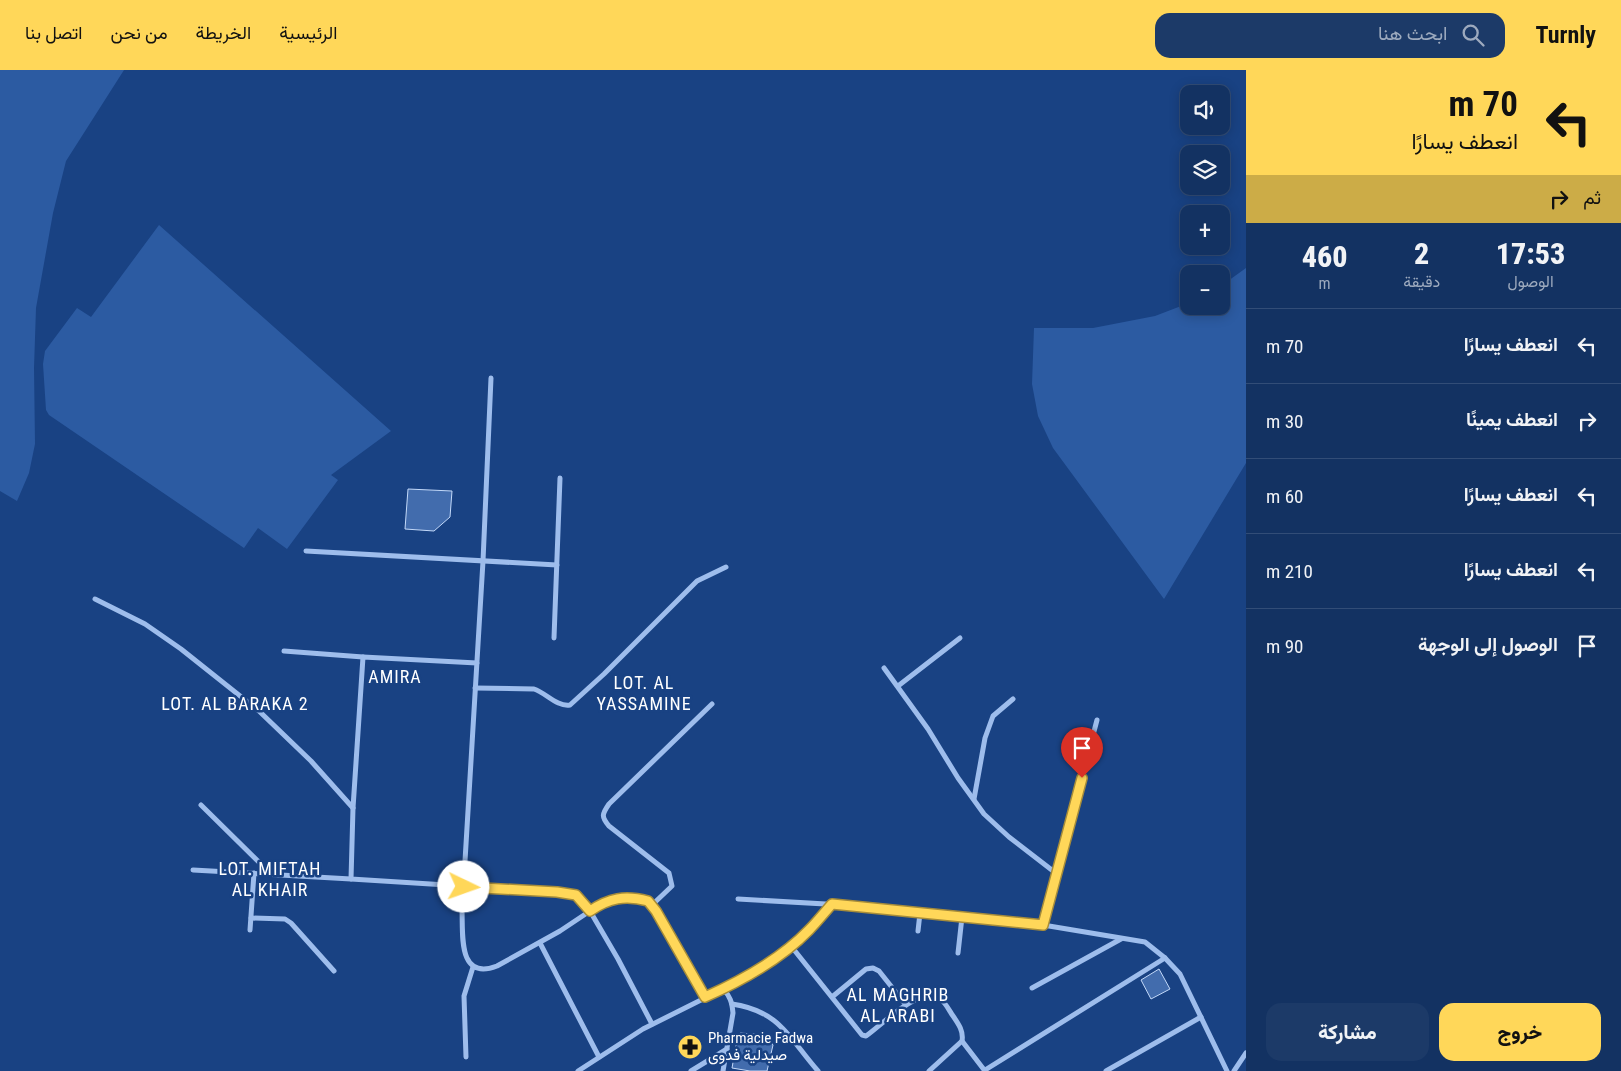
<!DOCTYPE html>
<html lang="ar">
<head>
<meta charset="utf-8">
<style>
	body { margin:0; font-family:"Roboto Condensed",Vazirmatn,sans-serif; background:#1c3a68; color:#f1f3f6; direction:rtl; height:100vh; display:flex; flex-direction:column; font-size:19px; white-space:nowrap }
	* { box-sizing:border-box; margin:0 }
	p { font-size:16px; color:#9daabe }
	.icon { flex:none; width:28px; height:28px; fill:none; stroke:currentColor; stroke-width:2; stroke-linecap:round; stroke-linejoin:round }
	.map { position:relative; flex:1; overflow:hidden; direction:ltr }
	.sheet { display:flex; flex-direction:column; background:#133262; width:375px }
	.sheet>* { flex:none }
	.top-card { background:#ffd759; color:#111; overflow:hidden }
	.tools { position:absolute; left:1180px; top:15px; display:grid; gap:10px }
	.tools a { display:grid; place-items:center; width:50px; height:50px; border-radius:10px; background:#133262; box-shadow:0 2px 12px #0003,0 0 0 1px #324d77; font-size:25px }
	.pin { position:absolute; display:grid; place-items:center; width:42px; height:42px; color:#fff; margin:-51px -21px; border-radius:50% 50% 50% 0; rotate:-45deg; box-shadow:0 0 5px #0007 }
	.pin .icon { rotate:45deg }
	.me { position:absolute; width:55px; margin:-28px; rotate:93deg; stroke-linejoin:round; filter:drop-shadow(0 0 4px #0008) }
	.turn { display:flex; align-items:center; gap:18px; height:105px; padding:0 20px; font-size:22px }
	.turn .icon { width:65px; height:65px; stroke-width:2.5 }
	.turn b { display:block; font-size:35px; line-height:42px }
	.then { display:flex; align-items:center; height:48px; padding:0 20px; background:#0003; gap:10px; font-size:19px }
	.eta { display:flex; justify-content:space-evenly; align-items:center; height:85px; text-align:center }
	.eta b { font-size:30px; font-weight:800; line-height:35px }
	.primary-button { display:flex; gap:10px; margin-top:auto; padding:10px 20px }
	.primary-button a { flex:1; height:58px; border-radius:15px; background:#ffd759; color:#111; font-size:20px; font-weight:800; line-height:58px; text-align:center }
	.primary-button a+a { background:#1c3a68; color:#f1f3f6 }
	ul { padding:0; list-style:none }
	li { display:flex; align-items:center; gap:15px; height:75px; padding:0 20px; border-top:1px solid #324d77 }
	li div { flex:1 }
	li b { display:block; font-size:19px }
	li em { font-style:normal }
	header { display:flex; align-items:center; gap:30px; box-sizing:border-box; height:70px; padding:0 25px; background:#ffd759; color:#111 }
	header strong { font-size:24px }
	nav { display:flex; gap:28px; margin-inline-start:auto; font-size:18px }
	.search { width:350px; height:45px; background:#1c3a68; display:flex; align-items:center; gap:12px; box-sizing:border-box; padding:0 18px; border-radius:15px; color:#9daabe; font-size:19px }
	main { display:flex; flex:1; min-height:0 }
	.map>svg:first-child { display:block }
</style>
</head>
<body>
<header>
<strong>Turnly</strong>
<div class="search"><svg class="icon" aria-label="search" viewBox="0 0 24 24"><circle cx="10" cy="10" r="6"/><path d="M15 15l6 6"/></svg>ابحث هنا</div>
<nav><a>الرئيسية</a><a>الخريطة</a><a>من نحن</a><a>اتصل بنا</a></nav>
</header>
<main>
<section class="sheet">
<div class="top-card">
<div class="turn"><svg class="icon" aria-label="left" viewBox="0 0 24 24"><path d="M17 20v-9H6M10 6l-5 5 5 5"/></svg><div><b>70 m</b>انعطف يسارًا</div></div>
<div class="then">ثم<svg class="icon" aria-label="right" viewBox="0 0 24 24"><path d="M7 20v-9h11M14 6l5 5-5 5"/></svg></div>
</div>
<div class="eta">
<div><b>17:53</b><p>الوصول</p></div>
<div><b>2</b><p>دقيقة</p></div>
<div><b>460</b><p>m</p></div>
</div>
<ul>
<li><svg class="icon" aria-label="left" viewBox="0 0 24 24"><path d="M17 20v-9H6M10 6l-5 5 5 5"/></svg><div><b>انعطف يسارًا</b></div><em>70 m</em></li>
<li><svg class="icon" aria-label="right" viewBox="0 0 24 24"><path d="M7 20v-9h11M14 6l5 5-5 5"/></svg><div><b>انعطف يمينًا</b></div><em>30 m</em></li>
<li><svg class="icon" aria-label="left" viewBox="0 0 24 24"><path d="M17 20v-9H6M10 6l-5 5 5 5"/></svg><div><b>انعطف يسارًا</b></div><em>60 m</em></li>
<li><svg class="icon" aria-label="left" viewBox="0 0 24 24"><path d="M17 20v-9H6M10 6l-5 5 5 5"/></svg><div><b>انعطف يسارًا</b></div><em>210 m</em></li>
<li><svg class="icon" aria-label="arrive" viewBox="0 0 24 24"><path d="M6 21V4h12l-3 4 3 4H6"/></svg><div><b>الوصول إلى الوجهة</b></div><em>90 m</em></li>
</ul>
<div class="primary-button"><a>خروج</a><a>مشاركة</a></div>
</section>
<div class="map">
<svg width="1246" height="1001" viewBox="0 0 1246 1001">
	<rect width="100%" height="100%" fill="#194283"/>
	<g fill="#2c5ba2">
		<path d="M0,0H124L66,91L53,143L36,238L34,298L35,374L29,403L17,431L0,421Z"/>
		<path d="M159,155L391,361L331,405L338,410L287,479L258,458L244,478L49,345L46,340L43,294L45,281L77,238L91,247Z"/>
		<path d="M1246,198V393L1164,529L1053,378L1038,346L1032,314L1034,258H1093L1155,246L1189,233V236H1221V216Z"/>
	</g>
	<g fill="#426cad" stroke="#c3d9f9">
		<path d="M408,419L452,421L450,447L434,461L405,459Z"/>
		<path d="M1159,899L1170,919L1151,929L1141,910Z"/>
		<path d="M740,963L766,965L773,975L767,1001H750L732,998L737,970H739Z"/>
	</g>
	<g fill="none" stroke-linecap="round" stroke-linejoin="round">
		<g stroke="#9ebdec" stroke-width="5">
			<path d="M491,308L483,491L462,841C463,866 458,911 497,896L560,861L590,841L618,889L652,954"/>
			<path d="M306,481L557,495"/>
			<path d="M95,529L145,554L181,579L259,641L311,691L353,738"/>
			<path d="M554,568L560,408"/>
			<path d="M284,581L363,587"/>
			<path d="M477,593L363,587L353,738L351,809L557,822L575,825L590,841C595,837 601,832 608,830C620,826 642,827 652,835L705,927"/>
			<path d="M884,598L928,659L958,708L984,744L1009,767L1057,804"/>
			<path d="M898,616L960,568"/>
			<path d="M475,618L534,619C546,623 557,637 570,635L604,604L697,511L726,497"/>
			<path d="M974,729L985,668L993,646L1013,629"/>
			<path d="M201,735L271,804"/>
			<path d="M193,800L351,809"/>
			<path d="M738,829L843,835L1043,855L1145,872L1165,888L1180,904L1227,1001"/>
			<path d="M652,835L672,816L669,803L609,756C601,747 602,744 609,734L712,634"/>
			<path d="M251,848L285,849L291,853L334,901"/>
			<path d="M1043,855L1097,650"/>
			<path d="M250,860L254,803"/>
			<path d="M918,861L920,843"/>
			<path d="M540,873L599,987"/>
			<path d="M791,876L862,965L866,966C882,955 919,916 939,928C945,932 948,938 951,943C957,952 964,960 962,971L929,1001"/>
			<path d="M958,883L962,847"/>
			<path d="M1032,918L1121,869"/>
			<path d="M723,919C730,926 732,932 733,943L723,1001"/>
			<path d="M832,927L866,899L873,898L879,901L906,935"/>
			<path d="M732,934C780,941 789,968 818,1001"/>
			<path d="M962,971L985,1001"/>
			<path d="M466,987L464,926L473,897"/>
			<path d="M985,1000L1165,888"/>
			<path d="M578,1001L643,959L723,919L783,882L808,861L832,834"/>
			<path d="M691,1001L727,979"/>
			<path d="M1106,1001L1201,947"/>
			<path d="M1234,1001L1246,983"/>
		</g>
	</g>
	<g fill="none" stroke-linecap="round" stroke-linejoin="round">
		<defs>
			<path id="route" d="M464,817L557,822L576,825L590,841C609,828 625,825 648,831L656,841L705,927C741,911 781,889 809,860C817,852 824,843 832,834L1043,855L1082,708"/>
		</defs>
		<use href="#route" stroke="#a68c3a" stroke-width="12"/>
		<use href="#route" stroke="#ffd759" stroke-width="9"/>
	</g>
	<defs>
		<symbol id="pharmacy-disc" viewBox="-11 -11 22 22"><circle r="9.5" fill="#ffd759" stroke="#194283"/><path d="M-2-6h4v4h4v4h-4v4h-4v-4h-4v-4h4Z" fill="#111"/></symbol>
	</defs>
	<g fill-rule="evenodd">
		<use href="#pharmacy-disc" x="676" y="963" width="28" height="28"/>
	</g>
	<g text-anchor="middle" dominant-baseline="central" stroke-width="5" stroke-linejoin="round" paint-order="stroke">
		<g font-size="15" fill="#fff" stroke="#194283" text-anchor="start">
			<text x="708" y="968">Pharmacie Fadwa<tspan x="708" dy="17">صيدلية فدوى</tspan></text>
		</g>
		<g font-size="18" letter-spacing="1" fill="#fff" stroke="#194283">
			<text x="395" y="606">AMIRA</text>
			<text x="644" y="612">LOT. AL<tspan x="644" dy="21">YASSAMINE</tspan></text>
			<text x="235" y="633">LOT. AL BARAKA 2</text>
			<text x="270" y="798">LOT. MIFTAH<tspan x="270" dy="21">AL KHAIR</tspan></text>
			<text x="898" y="924">AL MAGHRIB<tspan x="898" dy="21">AL ARABI</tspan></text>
		</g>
	</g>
</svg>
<div class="tools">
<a><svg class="icon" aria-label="sound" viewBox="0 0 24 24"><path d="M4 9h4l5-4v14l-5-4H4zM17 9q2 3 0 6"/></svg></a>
<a><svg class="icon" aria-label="layers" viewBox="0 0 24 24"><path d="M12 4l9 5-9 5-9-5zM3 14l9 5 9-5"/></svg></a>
<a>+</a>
<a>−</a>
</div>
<div class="pin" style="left:1082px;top:708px;background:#d93025"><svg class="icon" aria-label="arrive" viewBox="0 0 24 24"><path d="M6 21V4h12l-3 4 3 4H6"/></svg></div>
<svg class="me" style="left:464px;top:817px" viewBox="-20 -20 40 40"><circle r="19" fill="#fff"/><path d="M0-13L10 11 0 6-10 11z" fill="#ffd759"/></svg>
</div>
</main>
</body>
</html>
